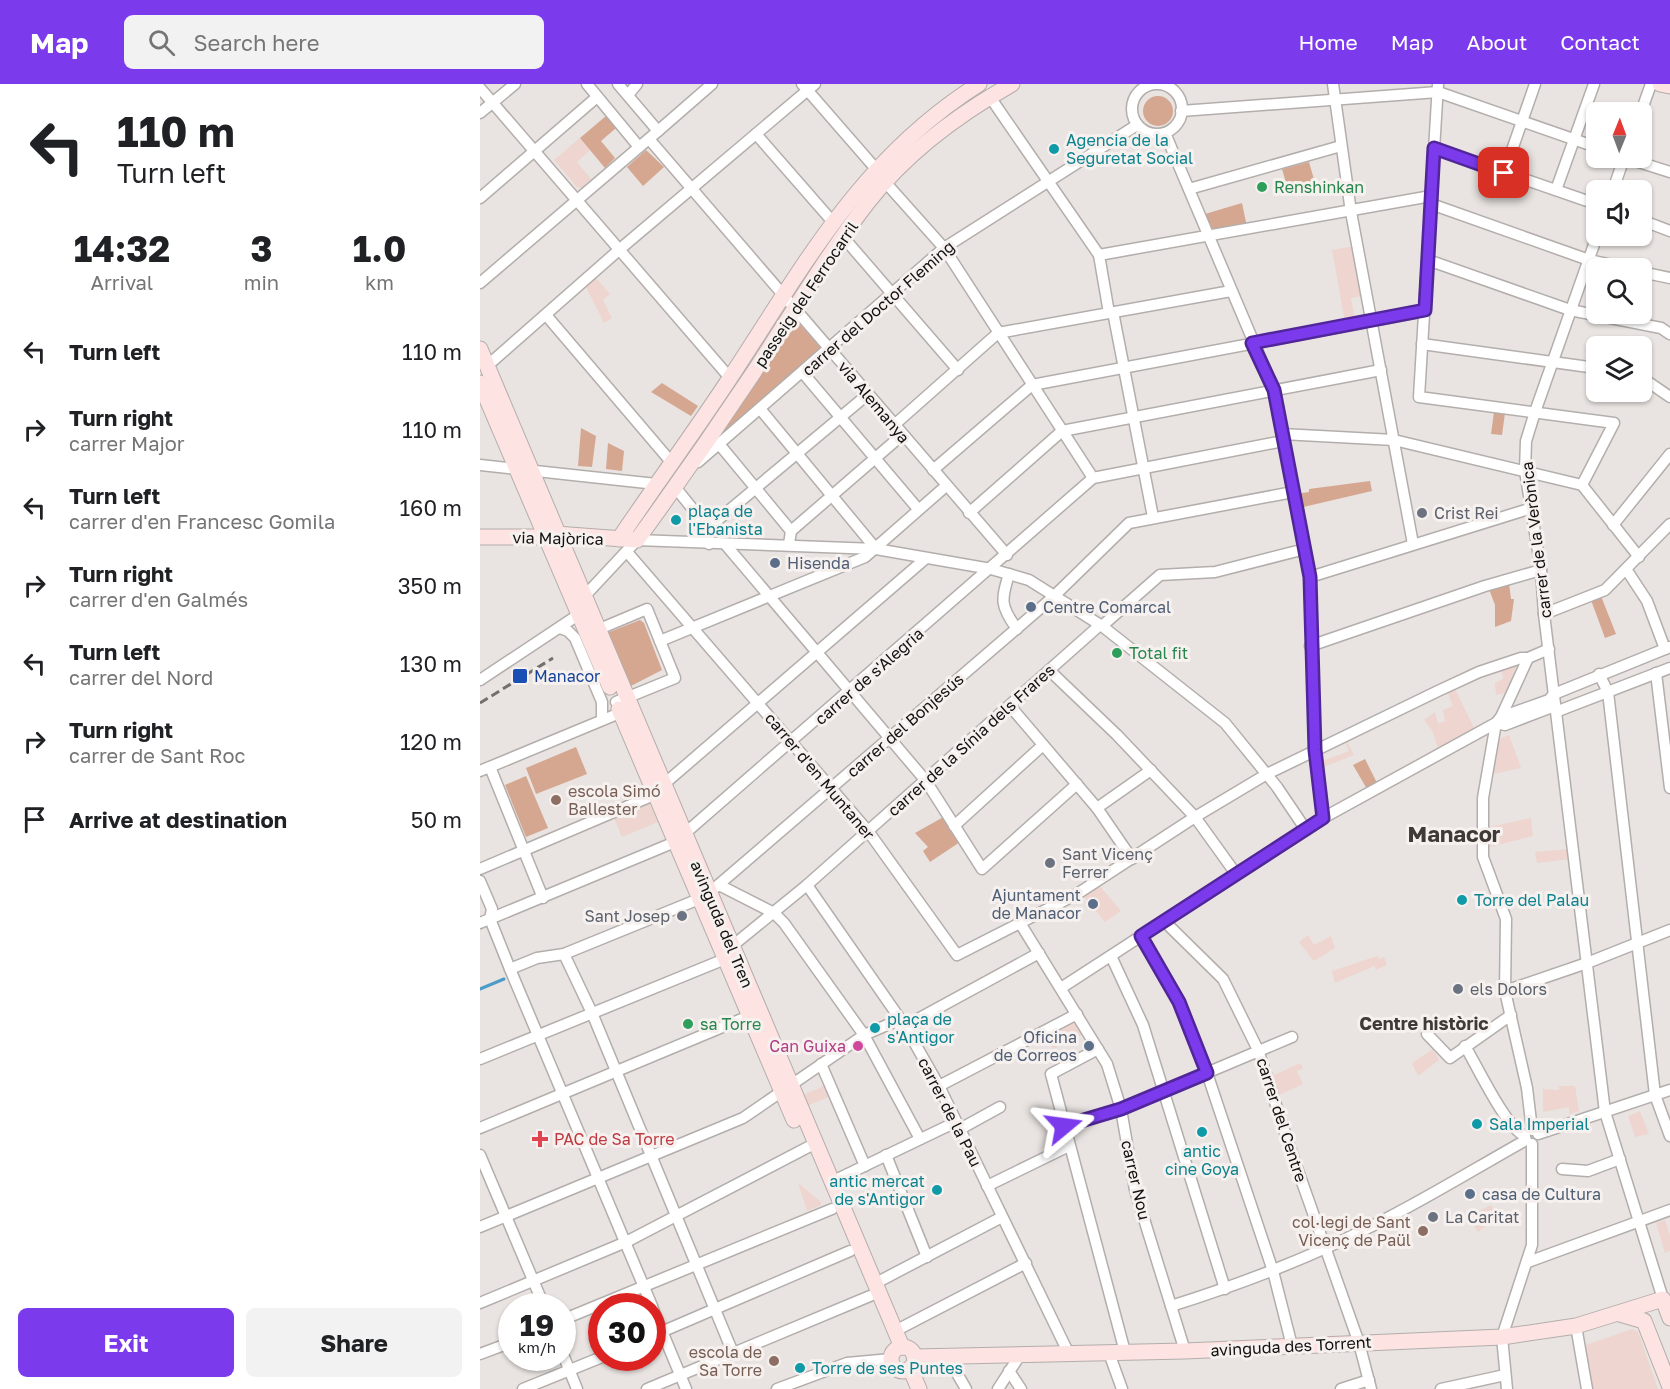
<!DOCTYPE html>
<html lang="en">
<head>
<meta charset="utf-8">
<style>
	body { margin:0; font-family:"Golos Text",sans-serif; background:#f2f2f2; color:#202124; height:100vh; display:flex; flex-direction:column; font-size:22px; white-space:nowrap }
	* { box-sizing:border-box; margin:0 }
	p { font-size:20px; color:#757577 }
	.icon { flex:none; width:33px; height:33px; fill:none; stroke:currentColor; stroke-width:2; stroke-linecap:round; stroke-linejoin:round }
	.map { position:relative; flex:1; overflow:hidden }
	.panel { display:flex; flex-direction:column; background:#fff; width:480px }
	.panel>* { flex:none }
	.top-card { background:#fff; color:#202124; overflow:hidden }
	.needle { width:39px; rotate:1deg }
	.fabs { position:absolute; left:1106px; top:18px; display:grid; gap:12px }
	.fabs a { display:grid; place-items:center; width:66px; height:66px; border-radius:9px; background:#fff; box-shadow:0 2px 4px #0004; font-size:30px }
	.speed { position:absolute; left:18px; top:1209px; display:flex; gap:12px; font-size:30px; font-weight:700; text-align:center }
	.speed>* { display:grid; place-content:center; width:78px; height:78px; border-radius:50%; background:#fff; box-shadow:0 2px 4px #0004; line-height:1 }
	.speed small { font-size:15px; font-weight:400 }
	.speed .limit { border:9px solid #d22; background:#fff; color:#111 }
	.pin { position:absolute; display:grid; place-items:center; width:51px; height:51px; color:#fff; margin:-26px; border-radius:12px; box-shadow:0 3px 9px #0006 }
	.me { position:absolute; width:66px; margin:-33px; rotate:74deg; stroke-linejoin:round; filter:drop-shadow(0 0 4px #0008) }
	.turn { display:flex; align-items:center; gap:21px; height:126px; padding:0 18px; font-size:27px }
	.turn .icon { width:78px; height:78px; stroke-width:2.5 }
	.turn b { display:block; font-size:42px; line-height:51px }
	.eta { display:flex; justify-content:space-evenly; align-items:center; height:102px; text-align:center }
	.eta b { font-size:36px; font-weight:700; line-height:42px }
	.button { display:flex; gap:12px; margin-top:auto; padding:12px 18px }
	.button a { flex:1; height:69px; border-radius:9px; background:#7c3aed; color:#fff; font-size:24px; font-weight:700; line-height:69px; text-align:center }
	.button a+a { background:#f2f2f2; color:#202124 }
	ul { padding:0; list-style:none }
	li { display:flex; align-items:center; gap:18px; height:78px; padding:0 18px }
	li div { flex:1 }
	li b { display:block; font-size:22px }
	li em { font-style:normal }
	header { display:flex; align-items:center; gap:36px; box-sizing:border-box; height:84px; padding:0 30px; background:#7c3aed; color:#fff }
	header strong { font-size:28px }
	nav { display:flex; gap:33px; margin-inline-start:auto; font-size:21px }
	.search { width:420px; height:54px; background:#f2f2f2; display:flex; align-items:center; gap:15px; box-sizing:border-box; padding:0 21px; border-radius:9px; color:#757577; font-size:22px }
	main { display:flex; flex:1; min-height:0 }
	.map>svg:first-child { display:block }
</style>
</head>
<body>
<header>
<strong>Map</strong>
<div class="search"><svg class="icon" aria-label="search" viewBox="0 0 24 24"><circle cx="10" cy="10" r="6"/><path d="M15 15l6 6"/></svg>Search here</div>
<nav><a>Home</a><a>Map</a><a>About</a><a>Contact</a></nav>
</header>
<main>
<section class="panel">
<div class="top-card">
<div class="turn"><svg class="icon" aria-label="left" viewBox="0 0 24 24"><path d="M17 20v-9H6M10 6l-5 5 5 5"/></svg><div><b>110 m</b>Turn left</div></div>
</div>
<div class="eta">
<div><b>14:32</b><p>Arrival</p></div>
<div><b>3</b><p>min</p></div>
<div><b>1.0</b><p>km</p></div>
</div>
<ul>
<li><svg class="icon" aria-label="left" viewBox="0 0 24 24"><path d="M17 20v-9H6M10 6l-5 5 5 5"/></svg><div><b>Turn left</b></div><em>110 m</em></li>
<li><svg class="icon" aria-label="right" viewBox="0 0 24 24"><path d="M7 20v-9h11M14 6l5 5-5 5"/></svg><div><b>Turn right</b><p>carrer Major</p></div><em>110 m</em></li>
<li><svg class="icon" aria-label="left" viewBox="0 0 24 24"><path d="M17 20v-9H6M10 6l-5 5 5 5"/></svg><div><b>Turn left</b><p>carrer d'en Francesc Gomila</p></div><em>160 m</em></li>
<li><svg class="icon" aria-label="right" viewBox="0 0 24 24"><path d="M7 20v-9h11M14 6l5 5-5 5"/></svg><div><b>Turn right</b><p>carrer d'en Galmés</p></div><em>350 m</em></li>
<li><svg class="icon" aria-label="left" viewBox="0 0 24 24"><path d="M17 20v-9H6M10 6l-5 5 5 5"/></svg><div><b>Turn left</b><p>carrer del Nord</p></div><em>130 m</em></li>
<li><svg class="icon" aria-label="right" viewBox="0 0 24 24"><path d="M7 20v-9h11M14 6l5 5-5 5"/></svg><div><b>Turn right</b><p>carrer de Sant Roc</p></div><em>120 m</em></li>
<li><svg class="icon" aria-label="arrive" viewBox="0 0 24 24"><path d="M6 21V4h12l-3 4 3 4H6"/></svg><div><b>Arrive at destination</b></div><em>50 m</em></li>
</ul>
<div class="button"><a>Exit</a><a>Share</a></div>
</section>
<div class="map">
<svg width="1190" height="1305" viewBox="0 0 1190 1305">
	<rect width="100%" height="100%" fill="#e9e4e1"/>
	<g fill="#eed5cf">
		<path d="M100,54L110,66L97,78L111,95L101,104L97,103L74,76Z"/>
		<path d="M874,162L882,212L871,214L875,236L865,238L852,166Z"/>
		<path d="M116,194L130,210L123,216L132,234L124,239L106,203Z"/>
		<path d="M1034,579L1036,583L1025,609L1016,611L1015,599L1023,595L1021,583Z"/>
		<path d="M974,603L994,644L958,664L952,646L944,636L955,628L958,640L965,637L963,626L973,622L967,607Z"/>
		<path d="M1029,651L1041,684L1013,690L1019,655Z"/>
		<path d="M866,655L874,671L841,684L840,678L869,667L864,656Z"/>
		<path d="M169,719L178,738L142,753L134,734Z"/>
		<path d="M1051,734L1053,752L1010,763V743Z"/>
		<path d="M1089,765L1090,775L1057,779L1055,768Z"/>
		<path d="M618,800L641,827L625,838L605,814L606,808Z"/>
		<path d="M828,851L834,861L851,852L855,864L834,877L819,858Z"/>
		<path d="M897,872L899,875L904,873L907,881L896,886L894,882L855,899L852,887Z"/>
		<path d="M593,936L605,949L573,965L564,951Z"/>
		<path d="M953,965L959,976L938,992L932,979Z"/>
		<path d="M820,979L823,984L817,987L823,1000L797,1012L790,993Z"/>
		<path d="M346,1001L351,1012L327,1022L323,1011Z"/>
		<path d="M1079,1002H1095L1099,1027L1089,1030V1023L1063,1028V1005L1079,1006Z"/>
		<path d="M1160,1027L1169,1050L1155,1053L1148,1032Z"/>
		<path d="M318,1099L341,1118V1121L327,1127Z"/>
		<path d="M1011,1121L1018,1132L998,1148L988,1133Z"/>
		<path d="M1185,1136L1190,1152V1167L1185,1169L1176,1139Z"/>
		<path d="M1152,1245L1158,1248L1178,1305H1112L1104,1264L1106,1261Z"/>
	</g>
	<g fill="#d5a690">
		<circle cx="678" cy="27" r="15"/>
		<path d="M126,32L136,44L121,57L135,74L125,84L100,54Z"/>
		<path d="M166,66L184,83L163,102L147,83Z"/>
		<path d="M829,78L835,99L808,106L802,85Z"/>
		<path d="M762,119L767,143L733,149L725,130Z"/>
		<path d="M318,238L341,264L241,351L313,239Z"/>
		<path d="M182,299L218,322L211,332L171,308Z"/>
		<path d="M1014,328L1025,329L1022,351L1011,350Z"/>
		<path d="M101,344L116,352L112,383L98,382Z"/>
		<path d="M128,359L144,367L142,387L126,385Z"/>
		<path d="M890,397L892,407L819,424L816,410L829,408V405Z"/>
		<path d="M1029,499L1031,515H1034L1031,537L1015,543V521L1009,505Z"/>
		<path d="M1121,512L1136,550L1125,554L1111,516Z"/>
		<path d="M160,536L164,539L182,586L149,603L127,549Z"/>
		<path d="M96,663L107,690L56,710L46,684Z"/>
		<path d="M885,675L897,699L887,705L873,681Z"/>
		<path d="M46,692L68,744L46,753L25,701Z"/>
		<path d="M467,731L483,756L450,778L443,767L448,763L435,749Z"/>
	</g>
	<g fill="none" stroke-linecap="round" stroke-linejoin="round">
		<path stroke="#4b9cc7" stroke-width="3" d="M0,905L24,895"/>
		<defs>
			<g id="minor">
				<path d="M107,0L159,63"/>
				<path d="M322,0L396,85"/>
				<path d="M853,0L871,128L933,460"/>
				<path d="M958,0L939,313L1134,339L1102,401"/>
				<circle cx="677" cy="25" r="25"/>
				<path d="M0,4L250,294"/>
				<path d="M148,11L157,0"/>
				<path d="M510,13L619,171L629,229"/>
				<path d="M701,27L958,8L1116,63"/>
				<path d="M1161,28L1171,0"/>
				<path d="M0,29L35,0"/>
				<path d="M178,47L232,0"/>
				<path d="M685,49L794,306L830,493L835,666L843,734"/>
				<path d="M276,50L352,137"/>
				<path d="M169,55L527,471"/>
				<path d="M954,64L1116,120"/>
				<path d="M1146,74L1190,88"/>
				<path d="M1024,89L1055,0"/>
				<path d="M406,99L464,164L613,394"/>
				<path d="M709,105L861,62"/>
				<path d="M1076,106L1114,0"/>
				<path d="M1133,106L1144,74"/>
				<path d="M0,114L117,13"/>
				<path d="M951,120L1109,176L1146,184"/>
				<path d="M1161,136L1190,147"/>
				<path d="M1117,152L1055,328L1046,357L1045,387L1061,486L1064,530L1125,1028L1183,1215"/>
				<path d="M364,154L478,286"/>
				<path d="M619,171L951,112"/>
				<path d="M948,176L1090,226L1181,244L1190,250"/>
				<path d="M1161,188L1190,194"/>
				<path d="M0,199L178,47L138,0"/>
				<path d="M633,228L673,433"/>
				<path d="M66,231L192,379"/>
				<path d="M942,260L1116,284"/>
				<path d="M7,282L140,165L335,0"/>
				<path d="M323,289L438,425"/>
				<path d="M1161,293L1190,313"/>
				<path d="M281,326L396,465"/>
				<path d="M413,342L518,249L751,207"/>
				<path d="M802,350L914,356L1102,401L1159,473"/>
				<path d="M239,360L311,447"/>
				<path d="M218,378L464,164L657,41"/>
				<path d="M0,381L176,400"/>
				<path d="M453,386L552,301L945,227"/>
				<path d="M195,403L228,444L229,460"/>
				<path d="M489,429L582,347L901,286"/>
				<path d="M1133,441L1190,370"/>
				<path d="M228,444L387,311"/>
				<path d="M245,460L446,697L502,785L597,700"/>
				<path d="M309,460L311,447L422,351"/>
				<path d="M147,468L388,747L477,871L597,810L715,733L787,690L958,607L999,588L1041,574H1048L1069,565"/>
				<path d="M1146,485L1167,517L1185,565"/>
				<path d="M529,490C521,516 520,522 537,545"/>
				<path d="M830,493L1052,424"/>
				<path d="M101,516L157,456L396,465L511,485L549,496L622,542L745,639L797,703L826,746"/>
				<path d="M1064,530L1125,506L1190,440"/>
				<path d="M622,542L680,491L735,488L825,465"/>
				<path d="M80,544L88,547L95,554L122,618V636"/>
				<path d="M114,544L117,546L167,525L195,594L136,618"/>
				<path d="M180,557L385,473L466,402"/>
				<path d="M830,562L1005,502L1061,486"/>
				<path d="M569,586L637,651L715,733L756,790"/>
				<path d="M1176,589L1190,704"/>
				<path d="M1119,590L1128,608L1175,1011L1190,1052"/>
				<path d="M0,596L98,531L102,534"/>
				<path d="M530,622L617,724L652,775"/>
				<path d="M1078,627L1190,584"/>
				<path d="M1021,633L1048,574"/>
				<path d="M1016,639L1003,714V773L1026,835L1025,907L1047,1004L1052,1046"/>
				<path d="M1016,639L1025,641L1072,623L1078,627"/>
				<path d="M10,683L63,814"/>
				<path d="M0,687L147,626"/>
				<path d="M183,701L445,475"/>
				<path d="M617,724L671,686"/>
				<path d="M474,742L563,661"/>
				<path d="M0,785L174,711"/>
				<path d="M0,797L12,825L10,835L30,885L172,1222"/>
				<path d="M239,801L294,829L304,839L384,951L440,1055"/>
				<path d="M327,801L425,942L459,1002L589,1270"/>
				<path d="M684,837L743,895L778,966L810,1064L879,1259L891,1305"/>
				<path d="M0,839L195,758L613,394L803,357"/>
				<path d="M540,839L627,980L641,1025L655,1106L705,1267"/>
				<path d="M661,852L699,918L726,986L793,1187L812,1262"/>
				<path d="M251,863L327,801L620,541"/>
				<path d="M84,870L112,929L253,1269"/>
				<path d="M631,872L663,941L745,1205"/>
				<path d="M30,885L57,874L84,870L219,815L229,809L571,515L649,439L813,408"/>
				<path d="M581,904L843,734L1016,639L1021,633L1069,616L1074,610L1190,563"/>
				<path d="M1025,907L1107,879L1190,846"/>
				<path d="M947,950L970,974L1031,931"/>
				<path d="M985,962C997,982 1026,1044 1045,1052"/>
				<path d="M618,965L571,990L645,1268"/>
				<path d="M0,975L245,875"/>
				<path d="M341,980L385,1082"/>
				<path d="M459,1002L597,930"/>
				<path d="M584,1042L641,1025L812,953"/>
				<path d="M0,1044L269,932"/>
				<path d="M480,1045L520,1023"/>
				<path d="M1058,1050L1190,1006"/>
				<path d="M0,1071L64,1222"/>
				<path d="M406,1071L447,1173"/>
				<path d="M1082,1085L1108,1087L1140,1075"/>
				<path d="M351,1098L476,1038"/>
				<path d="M507,1102L589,1062"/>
				<path d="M0,1143L263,1034L384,951L414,938L425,942L559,869"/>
				<path d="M1048,1178L1190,1126"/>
				<path d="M394,1200L522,1133"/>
				<path d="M0,1219L146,1158L334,1060"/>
				<path d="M691,1222C761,1200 829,1174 894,1141C946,1115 996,1084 1046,1056"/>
				<path d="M172,1223L206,1305"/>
				<path d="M82,1236L352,1125"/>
				<path d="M1096,1242L1107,1305"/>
				<path d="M415,1247L546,1179"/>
				<path d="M172,1252L370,1167"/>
				<path d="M82,1268L97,1305"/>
				<path d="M629,1269L642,1305"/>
				<path d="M0,1270L32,1258"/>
				<path d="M467,1272L486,1305"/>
				<path d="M529,1287L541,1305"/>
				<path d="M43,1305L122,1273"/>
				<path d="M167,1305L390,1212"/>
				<path d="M297,1305L367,1279L411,1275"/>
				<path d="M518,1305L540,1271"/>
				<path d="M861,1305L889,1296"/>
				<path d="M961,1305L1025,1291"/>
				<path d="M1027,1305L1022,1253L1052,1161V1060"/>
			</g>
			<g id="secondary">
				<path d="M1180,0L1190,2"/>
				<path d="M0,265L422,1263"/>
				<path d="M0,299L130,603"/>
				<path d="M0,453H66L76,450L157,456C197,401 236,345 274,288C311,231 347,171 388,118C426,69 479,30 532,0"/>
				<path d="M139,455C176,400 216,346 252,291C326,178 382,74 499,0"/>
				<path d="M139,625L314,1036"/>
				<path d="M1140,1230L1164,1237L1190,1303"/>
				<circle cx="423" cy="1275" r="12"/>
				<path d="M434,1273L705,1267L1022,1253L1096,1242L1183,1215L1190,1234"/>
				<path d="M430,1284L439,1305"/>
			</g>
		</defs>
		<use href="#minor" stroke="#b3aeab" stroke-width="13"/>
		<use href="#secondary" stroke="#b3aeab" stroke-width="17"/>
		<use href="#minor" stroke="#fff" stroke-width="10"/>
		<use href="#secondary" stroke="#fde3e2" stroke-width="15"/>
		<path stroke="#736f6d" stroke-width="3" stroke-dasharray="9 4.5" stroke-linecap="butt" d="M0,619L73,574"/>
	</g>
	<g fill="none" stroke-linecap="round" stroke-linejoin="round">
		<defs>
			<path id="route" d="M584,1042L641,1025L727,989L699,918L661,852L843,734L835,666L830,493L794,306L772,259L945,226L954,64L1024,89"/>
		</defs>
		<use href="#route" stroke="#51269a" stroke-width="15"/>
		<use href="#route" stroke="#7c3aed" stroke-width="10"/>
	</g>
	<g fill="#0f9aa8" stroke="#f6f1ee" stroke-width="2">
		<circle cx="574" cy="65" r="6"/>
		<circle cx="196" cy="436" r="6"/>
		<circle cx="982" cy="816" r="6"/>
		<circle cx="395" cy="944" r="6"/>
		<circle cx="997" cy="1040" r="6"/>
		<circle cx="722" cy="1048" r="6"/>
		<circle cx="457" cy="1106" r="6"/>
		<circle cx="320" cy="1284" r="6"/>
	</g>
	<g fill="#2e9e5b" stroke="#f6f1ee" stroke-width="2">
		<circle cx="782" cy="103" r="6"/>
		<circle cx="637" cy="569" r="6"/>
		<circle cx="208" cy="940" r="6"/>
	</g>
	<g fill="#6b7280" stroke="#f6f1ee" stroke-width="2">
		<circle cx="942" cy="429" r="6"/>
		<circle cx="570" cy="779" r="6"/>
		<circle cx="202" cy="832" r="6"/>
		<circle cx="978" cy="905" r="6"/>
		<circle cx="953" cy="1133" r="6"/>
	</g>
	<g fill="#5c6f8a" stroke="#f6f1ee" stroke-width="2">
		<circle cx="295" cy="479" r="6"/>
		<circle cx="551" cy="523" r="6"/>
		<circle cx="613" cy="820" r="6"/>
		<circle cx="609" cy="962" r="6"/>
		<circle cx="990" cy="1110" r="6"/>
	</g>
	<rect fill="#1a4fb4" stroke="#f6f1ee" stroke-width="2" x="32" y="584" width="16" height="16" rx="3"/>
	<g fill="#8d6e63" stroke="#f6f1ee" stroke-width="2">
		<circle cx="76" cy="716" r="6"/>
		<circle cx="943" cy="1147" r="6"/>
		<circle cx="294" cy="1277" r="6"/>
	</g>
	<circle fill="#d1479c" stroke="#f6f1ee" stroke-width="2" cx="378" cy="962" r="6"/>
	<path fill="#e0444e" stroke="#f6f1ee" stroke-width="2" d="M57 1046h6v6h6v6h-6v6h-6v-6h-6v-6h6z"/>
	<g text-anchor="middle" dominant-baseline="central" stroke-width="6" stroke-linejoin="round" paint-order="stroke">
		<g font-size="16" fill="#0d838f" stroke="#f6f1ee" text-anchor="start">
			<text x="586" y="56">Agencia de la<tspan x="586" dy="18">Seguretat Social</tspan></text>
			<text x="208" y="427">plaça de<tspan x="208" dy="18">l'Ebanista</tspan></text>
			<text x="994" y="816">Torre del Palau</text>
			<text x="407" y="935">plaça de<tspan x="407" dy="18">s'Antigor</tspan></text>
			<text x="1009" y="1040">Sala Imperial</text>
			<text x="722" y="1067" text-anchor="middle">antic<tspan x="722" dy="18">cine Goya</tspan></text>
			<text x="445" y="1097" text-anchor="end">antic mercat<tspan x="445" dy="18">de s'Antigor</tspan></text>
			<text x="332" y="1284">Torre de ses Puntes</text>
		</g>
		<g font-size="16" fill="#27864d" stroke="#f6f1ee" text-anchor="start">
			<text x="794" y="103">Renshinkan</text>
			<text x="649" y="569">Total fit</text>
			<text x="220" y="940">sa Torre</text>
		</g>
		<g font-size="16" fill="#131110" stroke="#f6f1ee">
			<text transform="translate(326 210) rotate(-56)">passeig del Ferrocarril</text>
			<text transform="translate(398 224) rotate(-41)">carrer del Doctor Fleming</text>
			<text transform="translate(394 318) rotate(50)">via Alemanya</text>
			<text transform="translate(78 454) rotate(1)">via Majòrica</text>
			<text transform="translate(1056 456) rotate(-97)">carrer de la Verònica</text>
			<text transform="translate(389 592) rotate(-41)">carrer de s'Alegria</text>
			<text transform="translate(425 641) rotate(-41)">carrer del Bonjesús</text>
			<text transform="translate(491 656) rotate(-42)">carrer de la Sínia dels Frares</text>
			<text transform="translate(340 692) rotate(50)">carrer d'en Muntaner</text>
			<text transform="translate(242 840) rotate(67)">avinguda del Tren</text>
			<text transform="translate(470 1028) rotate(63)">carrer de la Pau</text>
			<text transform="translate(802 1036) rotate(72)">carrer del Centre</text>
			<text transform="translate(656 1096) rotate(77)">carrer Nou</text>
			<text transform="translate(811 1262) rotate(-3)">avinguda des Torrent</text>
		</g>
		<g font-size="16" fill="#5b616d" stroke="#f6f1ee" text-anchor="start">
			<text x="954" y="429">Crist Rei</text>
			<text x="582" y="770">Sant Vicenç<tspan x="582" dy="18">Ferrer</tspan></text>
			<text x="190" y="832" text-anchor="end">Sant Josep</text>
			<text x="990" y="905">els Dolors</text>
			<text x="965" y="1133">La Caritat</text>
		</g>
		<g font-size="16" fill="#4e5e75" stroke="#f6f1ee" text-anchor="start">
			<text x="307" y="479">Hisenda</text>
			<text x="563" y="523">Centre Comarcal</text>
			<text x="601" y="811" text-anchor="end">Ajuntament<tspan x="601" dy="18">de Manacor</tspan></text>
			<text x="597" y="953" text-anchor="end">Oficina<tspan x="597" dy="18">de Correos</tspan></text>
			<text x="1002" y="1110">casa de Cultura</text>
		</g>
		<g font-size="16" fill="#164399" stroke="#f6f1ee" text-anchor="start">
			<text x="54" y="592">Manacor</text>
		</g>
		<g font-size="16" fill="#785e54" stroke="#f6f1ee" text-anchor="end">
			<text x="88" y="707" text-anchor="start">escola Simó<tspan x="88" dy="18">Ballester</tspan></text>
			<text x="931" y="1138">col·legi de Sant<tspan x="931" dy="18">Vicenç de Paül</tspan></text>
			<text x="282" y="1268">escola de<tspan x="282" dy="18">Sa Torre</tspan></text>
		</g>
		<g font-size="16" fill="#b23c85" stroke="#f6f1ee" text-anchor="end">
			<text x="366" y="962">Can Guixa</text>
		</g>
		<g font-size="16" fill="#be3a42" stroke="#f6f1ee" text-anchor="start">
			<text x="74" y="1055">PAC de Sa Torre</text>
		</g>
		<g font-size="18" font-weight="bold" fill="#3f3a38" stroke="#f6f1ee">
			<text x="944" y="939">Centre històric</text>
		</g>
		<g font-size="22" font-weight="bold" fill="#3f3a38" stroke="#f6f1ee">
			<text x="974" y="749">Manacor</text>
		</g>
	</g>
</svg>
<div class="fabs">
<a><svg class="needle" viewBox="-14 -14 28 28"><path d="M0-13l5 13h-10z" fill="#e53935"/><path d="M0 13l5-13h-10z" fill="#757577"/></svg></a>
<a><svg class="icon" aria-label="sound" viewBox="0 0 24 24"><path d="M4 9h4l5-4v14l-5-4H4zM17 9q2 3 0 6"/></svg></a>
<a><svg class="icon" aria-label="search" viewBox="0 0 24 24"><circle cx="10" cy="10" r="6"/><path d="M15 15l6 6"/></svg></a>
<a><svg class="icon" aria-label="layers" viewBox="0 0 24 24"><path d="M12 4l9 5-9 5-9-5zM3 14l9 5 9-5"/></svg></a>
</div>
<div class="speed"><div>19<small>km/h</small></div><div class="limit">30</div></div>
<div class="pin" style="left:1024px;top:89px;background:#d93025"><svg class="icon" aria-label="arrive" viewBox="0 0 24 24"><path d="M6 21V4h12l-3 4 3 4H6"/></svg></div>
<svg class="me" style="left:584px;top:1042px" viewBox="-20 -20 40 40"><path d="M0-17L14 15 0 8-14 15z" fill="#7c3aed" stroke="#fff" stroke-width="4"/></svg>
</div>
</main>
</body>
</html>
